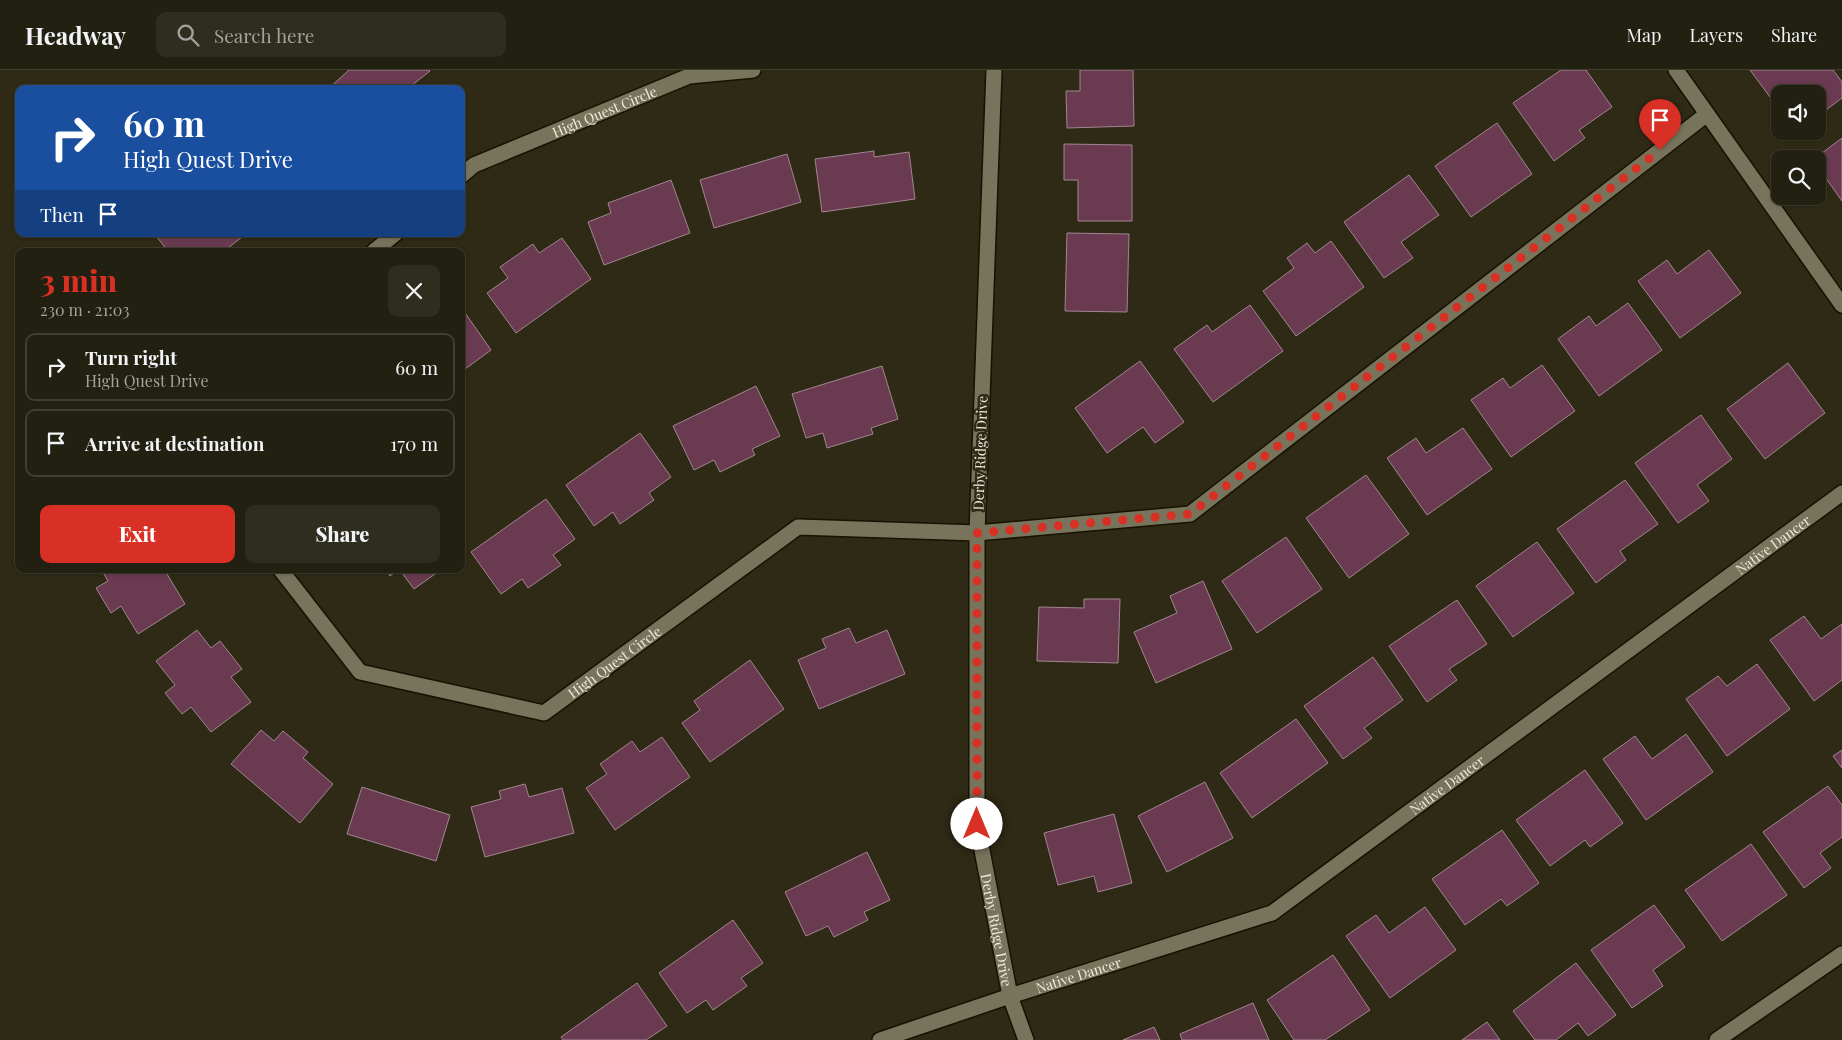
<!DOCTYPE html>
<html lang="en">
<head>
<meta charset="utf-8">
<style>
	body { margin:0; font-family:"Playfair Display",serif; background:#2e2d1e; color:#f1f3f6; height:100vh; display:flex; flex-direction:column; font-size:19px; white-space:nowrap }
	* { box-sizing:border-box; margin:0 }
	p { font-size:16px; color:#a2a39f }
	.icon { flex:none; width:28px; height:28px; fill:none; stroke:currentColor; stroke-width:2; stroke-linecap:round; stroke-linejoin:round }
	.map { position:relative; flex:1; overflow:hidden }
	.sheet { position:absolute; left:15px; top:178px; width:450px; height:325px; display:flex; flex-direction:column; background:#222010; border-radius:10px; box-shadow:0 1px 4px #0004,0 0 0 1px #3f3e30 }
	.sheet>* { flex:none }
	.guide { position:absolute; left:15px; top:15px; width:450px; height:152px; border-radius:10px; box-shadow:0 1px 4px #0004,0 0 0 1px #3f3e30; background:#1a4fa0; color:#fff; overflow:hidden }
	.tools { position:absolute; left:1771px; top:15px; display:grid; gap:10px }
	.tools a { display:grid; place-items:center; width:55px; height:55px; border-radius:10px; background:#222010; box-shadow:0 1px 4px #0004,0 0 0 1px #3f3e30; font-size:25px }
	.pin { position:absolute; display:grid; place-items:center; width:42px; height:42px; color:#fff; margin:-51px -21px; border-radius:50% 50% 50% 0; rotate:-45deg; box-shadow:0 0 5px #0007 }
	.pin .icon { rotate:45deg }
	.me { position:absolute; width:55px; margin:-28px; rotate:0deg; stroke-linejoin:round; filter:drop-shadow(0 0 4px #0008) }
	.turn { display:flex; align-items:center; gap:18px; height:105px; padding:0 25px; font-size:22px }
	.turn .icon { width:65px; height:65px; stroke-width:2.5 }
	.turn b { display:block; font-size:35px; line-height:42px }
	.then { display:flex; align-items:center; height:48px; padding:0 25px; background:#0003; gap:10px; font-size:19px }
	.round { display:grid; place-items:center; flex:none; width:52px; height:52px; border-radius:10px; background:#2e2d1e }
	.headline { display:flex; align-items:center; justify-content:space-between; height:85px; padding:0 25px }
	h1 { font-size:30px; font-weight:800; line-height:38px; color:#d93025 }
	.cta { display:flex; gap:10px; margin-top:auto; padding:10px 25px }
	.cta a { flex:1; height:58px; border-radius:10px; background:#d93025; color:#fff; font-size:20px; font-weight:800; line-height:58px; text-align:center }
	.cta a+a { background:#2e2d1e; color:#f1f3f6 }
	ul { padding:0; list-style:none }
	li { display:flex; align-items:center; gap:15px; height:68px; margin:0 10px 8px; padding:0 15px; border:2px solid #3f3e30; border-radius:10px }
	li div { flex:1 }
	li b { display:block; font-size:19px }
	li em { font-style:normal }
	header { display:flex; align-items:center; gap:30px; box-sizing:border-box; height:70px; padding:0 25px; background:#222010; border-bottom:1px solid #3f3e30 }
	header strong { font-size:24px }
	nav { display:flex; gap:28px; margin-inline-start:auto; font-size:18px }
	.search { width:350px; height:45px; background:#2e2d1e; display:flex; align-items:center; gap:12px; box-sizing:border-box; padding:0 18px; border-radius:10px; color:#a2a39f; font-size:19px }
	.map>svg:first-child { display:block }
</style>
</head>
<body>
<header>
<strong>Headway</strong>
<div class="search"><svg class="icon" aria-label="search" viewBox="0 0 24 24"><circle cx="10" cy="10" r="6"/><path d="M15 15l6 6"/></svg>Search here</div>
<nav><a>Map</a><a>Layers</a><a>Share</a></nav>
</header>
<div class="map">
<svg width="1842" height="970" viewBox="0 0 1842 970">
	<rect width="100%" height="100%" fill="#2e2a15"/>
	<g fill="#693a50" stroke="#a18691">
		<path d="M349,0H429L430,1L407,19H328Z"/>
		<path d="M1080,0H1133L1134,56L1067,58L1066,21H1080Z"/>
		<path d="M1561,0H1586L1612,37L1579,60L1585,68L1554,91L1513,33Z"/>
		<path d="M1750,0H1833L1842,12V28L1818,46V24H1781L1779,20L1770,27Z"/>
		<path d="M1497,53L1532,104L1471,147L1435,96Z"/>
		<path d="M1842,68V131L1818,97V89H1814Z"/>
		<path d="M1064,74L1132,75V151H1078V110H1064Z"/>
		<path d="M874,81V87L909,82L915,129L822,142L815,89Z"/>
		<path d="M787,84L801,132L714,158L700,110Z"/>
		<path d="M1409,105L1439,145L1401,172L1413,188L1384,208L1344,152Z"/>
		<path d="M671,110L690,163L604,195L588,152L611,143L608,133Z"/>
		<path d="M1067,163L1129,164L1127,242L1065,241Z"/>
		<path d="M160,164H246L224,181H168L156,166Z"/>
		<path d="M562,168L591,209L516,263L487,223L508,208L500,197L533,174L539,183Z"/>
		<path d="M1331,171L1364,217L1296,266L1263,221L1294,198L1287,188L1307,173L1315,183Z"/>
		<path d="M1709,180L1741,223L1680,268L1638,211L1667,190L1677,204Z"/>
		<path d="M1628,233L1662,280L1599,326L1558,269L1589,246L1596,256Z"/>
		<path d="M1250,235L1283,281L1213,332L1174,279L1207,255L1212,262Z"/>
		<path d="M463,240L491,280L461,302V241Z"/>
		<path d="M1140,291L1184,352L1155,373L1143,357L1107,383L1075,338Z"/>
		<path d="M1788,293L1825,343L1765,389L1727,339Z"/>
		<path d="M1542,295L1575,341L1511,387L1471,330L1503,308L1510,318Z"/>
		<path d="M882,296L898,349L871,358L873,364L827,378L823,363L806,368L792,324Z"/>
		<path d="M756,316L780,366L752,379L755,385L720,402L714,390L694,400L673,356Z"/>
		<path d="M1701,345L1732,389L1697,415L1709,431L1678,453L1635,393Z"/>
		<path d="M1463,358L1492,399L1427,445L1387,388L1416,368L1426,383Z"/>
		<path d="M640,363L671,407L649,423L654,430L620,454L613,442L594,456L566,415Z"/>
		<path d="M1366,405L1409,464L1349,508L1306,448Z"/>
		<path d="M1625,410L1658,454L1620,481L1626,490L1596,513L1557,459Z"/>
		<path d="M546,429L575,469L553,485L561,495L528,518L522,509L501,524L471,482Z"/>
		<path d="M1286,467L1322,519L1257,563L1222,511Z"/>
		<path d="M1537,472L1574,523L1513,567L1476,516Z"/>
		<path d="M101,499H164L185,534L138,564L121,536L111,543L96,518L108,511Z"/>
		<path d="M385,499H442L414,519L399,499L390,506Z"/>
		<path d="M1203,511L1232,579L1156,613L1134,562L1177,543L1170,526Z"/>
		<path d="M1084,529H1120L1118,593L1037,591L1039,537L1084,538Z"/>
		<path d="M1457,530L1487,574L1449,599L1457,610L1427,632L1389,576Z"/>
		<path d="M1804,546L1821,569L1842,554V610L1814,631L1770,570Z"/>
		<path d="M849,558L856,573L887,560L905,604L819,639L798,590L826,578L822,569Z"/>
		<path d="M197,560L211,578L220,571L242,599L231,607L251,632L211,662L191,637L182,644L165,623L175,615L156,591Z"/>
		<path d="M1373,587L1403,630L1364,658L1372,668L1343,689L1304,636Z"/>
		<path d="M750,590L784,639L710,692L682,653L700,640L694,631Z"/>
		<path d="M1757,594L1790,639L1727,686L1686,629L1718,606L1727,616Z"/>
		<path d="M1296,649L1328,693L1252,748L1220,703Z"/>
		<path d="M261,660L274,671L283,661L308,682L303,688L333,714L300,753L231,694Z"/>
		<path d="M1686,664L1713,702L1646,750L1603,689L1635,666L1652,689Z"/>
		<path d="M662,667L690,707L615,760L586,718L607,704L600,694L632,671L640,682Z"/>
		<path d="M1842,680V698L1833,686Z"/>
		<path d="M1585,700L1623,753L1590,777L1585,770L1550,796L1516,750Z"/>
		<path d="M1205,712L1233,768L1167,802L1138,746Z"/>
		<path d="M525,714L529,727L562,718L574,763L485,787L471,737L501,729L499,721Z"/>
		<path d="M1828,716L1842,735V767L1820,783L1831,798L1804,818L1763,762Z"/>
		<path d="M362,717L450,745L436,791L347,764Z"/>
		<path d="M1114,744L1132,813L1098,822L1094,806L1058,815L1044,763Z"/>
		<path d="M1502,760L1539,813L1507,836L1501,829L1465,855L1432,809Z"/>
		<path d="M1751,774L1787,825L1722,871L1685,820Z"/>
		<path d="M867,782L890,830L864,842L868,850L834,867L828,856L806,866L785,822Z"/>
		<path d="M1654,835L1685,877L1653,900L1663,916L1632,938L1591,880Z"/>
		<path d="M1425,837L1456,880L1390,928L1346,866L1376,845L1389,863Z"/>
		<path d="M733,850L763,893L741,908L747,916L713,940L706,930L687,943L659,903Z"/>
		<path d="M1333,885L1370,940L1325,970H1294L1267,930Z"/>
		<path d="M1576,893L1616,945L1588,966L1578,953L1556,970H1535L1513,941Z"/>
		<path d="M637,913L667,956L646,970H563L561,967Z"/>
		<path d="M1253,933L1269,970H1182L1180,964Z"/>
		<path d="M1487,952L1500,970H1462Z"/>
		<path d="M1154,957L1160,970H1123Z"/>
	</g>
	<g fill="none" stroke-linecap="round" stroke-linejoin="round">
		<defs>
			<g id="minor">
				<path id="s1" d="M994,0L977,463V754L1010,926L1026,970"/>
				<path d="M1676,0L1842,235"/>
				<path id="s2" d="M461,106L474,95L689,6L753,0"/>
				<path d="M374,181L395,164"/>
				<path id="s3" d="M280,499L360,602L544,643L798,457L977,463L1190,444L1707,44"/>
				<path id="s4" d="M880,970L1010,926L1272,843L1842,423"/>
				<path d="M1717,970L1842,884"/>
			</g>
		</defs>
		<use href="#minor" stroke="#171201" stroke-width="18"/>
		<use href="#minor" stroke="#78745c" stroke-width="15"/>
	</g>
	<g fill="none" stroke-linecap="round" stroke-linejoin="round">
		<path stroke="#d93025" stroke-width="9" stroke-dasharray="0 16.2" d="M977,754V463L1190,444L1660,80"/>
	</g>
	<g text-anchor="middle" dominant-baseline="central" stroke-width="5" stroke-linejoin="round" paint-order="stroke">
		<g font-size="14" fill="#eeebde" stroke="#2e2a15">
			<text stroke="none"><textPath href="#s2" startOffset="158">High Quest Circle</textPath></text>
			<text transform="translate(980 383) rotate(-88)">Derby Ridge Drive</text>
			<text stroke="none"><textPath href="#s4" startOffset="1034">Native Dancer</textPath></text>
			<text stroke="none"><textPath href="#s3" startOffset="406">High Quest Circle</textPath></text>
			<text stroke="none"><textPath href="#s4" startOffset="629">Native Dancer</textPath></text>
			<text stroke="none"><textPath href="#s1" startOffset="862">Derby Ridge Drive</textPath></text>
			<text stroke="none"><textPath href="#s4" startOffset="209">Native Dancer</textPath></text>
		</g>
	</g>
</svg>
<div class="tools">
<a><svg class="icon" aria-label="sound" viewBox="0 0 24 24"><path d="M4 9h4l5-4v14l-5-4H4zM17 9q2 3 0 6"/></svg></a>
<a><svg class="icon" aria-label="search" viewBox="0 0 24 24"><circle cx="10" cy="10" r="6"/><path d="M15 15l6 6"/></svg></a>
</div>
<div class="pin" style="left:1660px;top:80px;background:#d93025"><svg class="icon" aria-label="arrive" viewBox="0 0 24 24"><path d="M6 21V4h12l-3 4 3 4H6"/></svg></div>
<svg class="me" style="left:977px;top:754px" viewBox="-20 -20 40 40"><circle r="19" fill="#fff"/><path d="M0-13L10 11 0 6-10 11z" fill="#d93025"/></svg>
<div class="guide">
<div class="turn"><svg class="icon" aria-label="right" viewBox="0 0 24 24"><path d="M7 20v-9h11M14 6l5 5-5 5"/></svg><div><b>60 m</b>High Quest Drive</div></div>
<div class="then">Then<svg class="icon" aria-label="arrive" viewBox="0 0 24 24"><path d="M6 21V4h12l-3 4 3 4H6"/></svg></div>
</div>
<section class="sheet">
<div class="headline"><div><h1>3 min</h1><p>230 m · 21:03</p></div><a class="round"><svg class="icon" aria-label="close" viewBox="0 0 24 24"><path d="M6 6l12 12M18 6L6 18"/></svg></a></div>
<ul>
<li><svg class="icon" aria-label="right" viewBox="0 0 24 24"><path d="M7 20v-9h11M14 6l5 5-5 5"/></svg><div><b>Turn right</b><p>High Quest Drive</p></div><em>60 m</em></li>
<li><svg class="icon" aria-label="arrive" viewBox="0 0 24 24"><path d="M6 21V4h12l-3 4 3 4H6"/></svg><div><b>Arrive at destination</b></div><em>170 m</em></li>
</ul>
<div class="cta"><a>Exit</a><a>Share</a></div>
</section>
</div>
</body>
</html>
